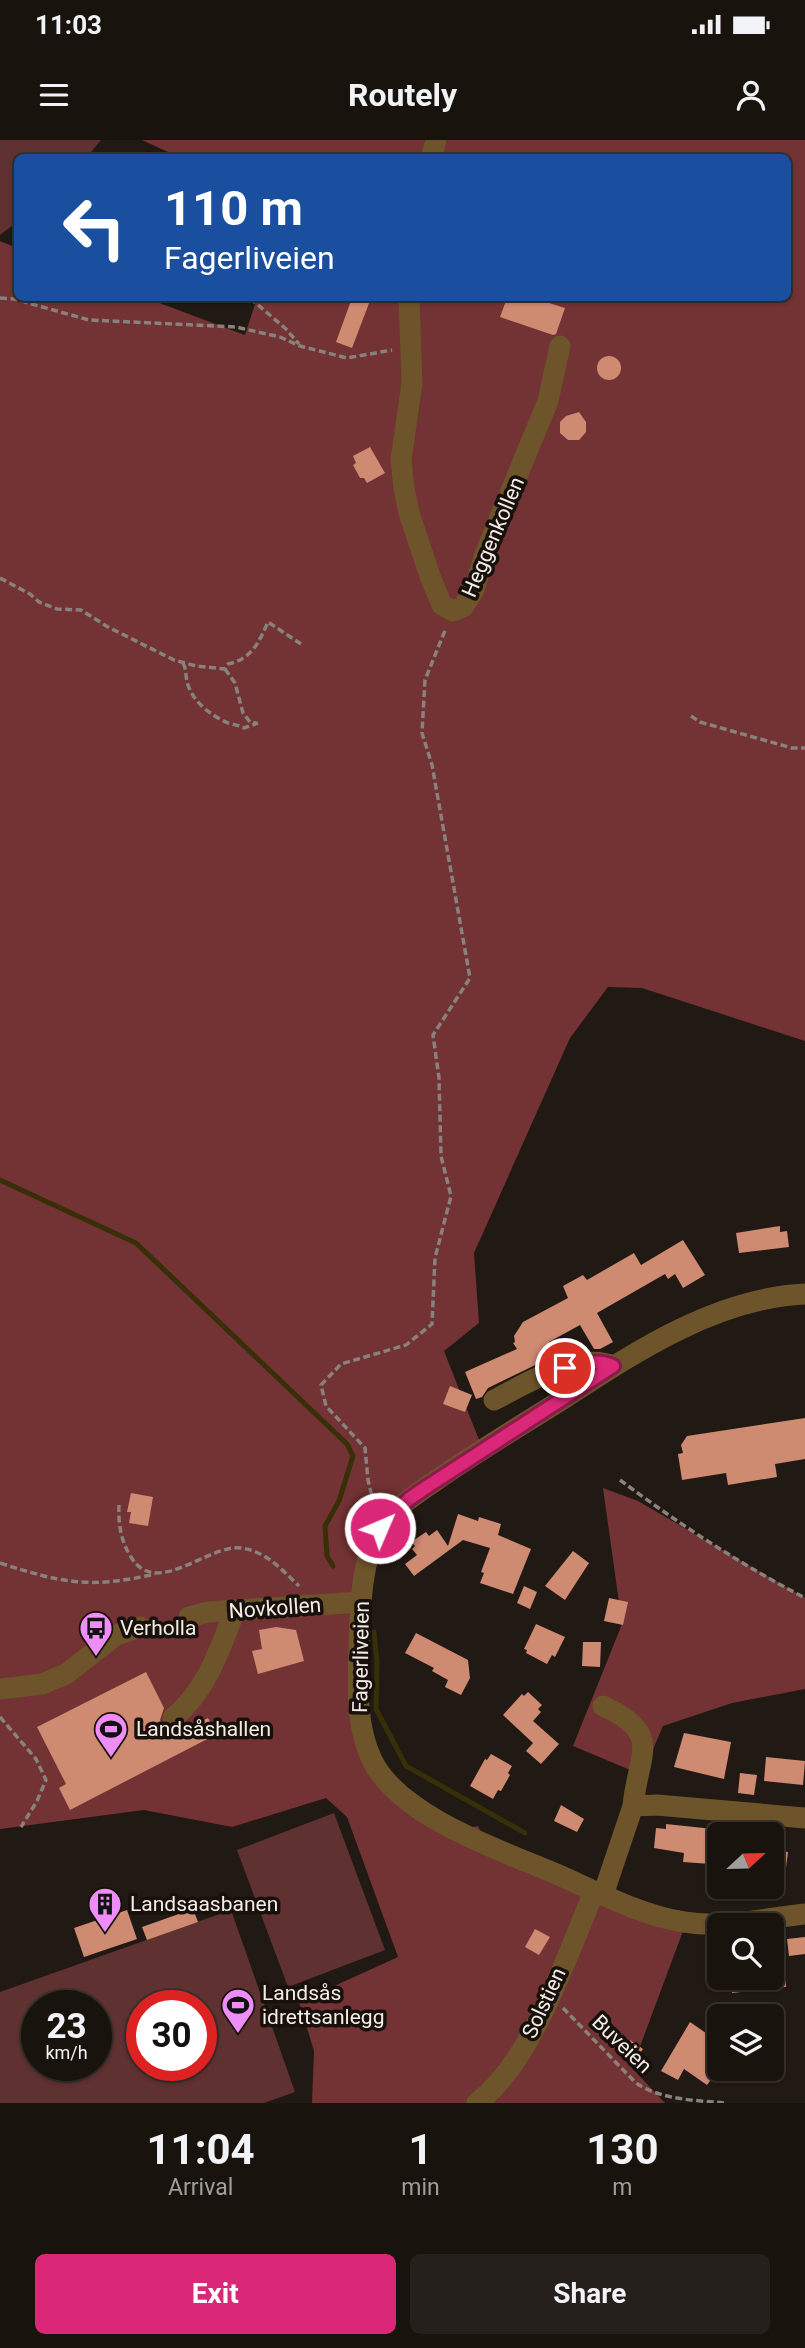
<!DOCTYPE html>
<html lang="en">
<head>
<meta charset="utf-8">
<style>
	body { margin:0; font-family:Roboto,sans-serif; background:#26201c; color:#f1f3f6; height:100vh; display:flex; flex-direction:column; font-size:26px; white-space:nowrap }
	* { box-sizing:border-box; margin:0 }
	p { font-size:23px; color:#9f9e9e }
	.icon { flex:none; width:38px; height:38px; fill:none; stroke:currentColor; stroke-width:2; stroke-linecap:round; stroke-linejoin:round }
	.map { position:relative; height:1963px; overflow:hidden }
	.side { display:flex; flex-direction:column; background:#19130e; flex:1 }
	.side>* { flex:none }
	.guide { position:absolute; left:14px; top:14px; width:777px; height:147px; border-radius:10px; box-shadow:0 2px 5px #0004,0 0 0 2px #37322e; background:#1a4fa0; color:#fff; overflow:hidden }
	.needle { width:46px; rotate:68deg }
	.tools { position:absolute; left:707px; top:1682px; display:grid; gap:14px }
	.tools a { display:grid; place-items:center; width:77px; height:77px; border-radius:10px; background:#19130e; box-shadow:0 2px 5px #0004,0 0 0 2px #37322e; font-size:35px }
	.speed { position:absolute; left:21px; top:1850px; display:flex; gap:14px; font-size:35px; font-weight:700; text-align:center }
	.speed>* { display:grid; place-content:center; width:91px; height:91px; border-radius:50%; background:#19130e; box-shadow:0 2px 5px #0004,0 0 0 2px #37322e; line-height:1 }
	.speed small { font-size:18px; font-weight:400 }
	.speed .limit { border:10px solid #d22; background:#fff; color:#111 }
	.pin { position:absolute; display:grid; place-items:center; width:60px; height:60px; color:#fff; margin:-30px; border:4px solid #fff; border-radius:50%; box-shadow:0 2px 7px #0007 }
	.me { position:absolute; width:77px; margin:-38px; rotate:45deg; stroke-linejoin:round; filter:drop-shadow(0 0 5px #0008) }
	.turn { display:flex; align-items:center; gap:24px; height:147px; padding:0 35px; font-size:32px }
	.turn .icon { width:91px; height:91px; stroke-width:2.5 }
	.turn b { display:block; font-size:49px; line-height:60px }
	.eta { display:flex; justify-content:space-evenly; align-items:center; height:119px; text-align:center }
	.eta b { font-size:42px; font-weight:700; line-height:49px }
	.button { display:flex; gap:14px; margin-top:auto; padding:14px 35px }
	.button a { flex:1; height:80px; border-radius:10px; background:#db2777; color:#fff; font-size:28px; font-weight:700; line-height:80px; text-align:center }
	.button a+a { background:#26201c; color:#f1f3f6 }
	.status { display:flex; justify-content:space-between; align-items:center; height:49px; padding:0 35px; background:#19130e; direction:ltr }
	.status svg { height:19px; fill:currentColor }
	header { display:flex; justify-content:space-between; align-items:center; height:91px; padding:0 35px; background:#19130e; font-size:32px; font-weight:700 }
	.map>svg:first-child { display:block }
</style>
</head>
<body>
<div class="status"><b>11:03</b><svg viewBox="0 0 49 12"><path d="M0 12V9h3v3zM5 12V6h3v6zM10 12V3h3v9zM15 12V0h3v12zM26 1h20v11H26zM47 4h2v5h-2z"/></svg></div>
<header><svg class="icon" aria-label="menu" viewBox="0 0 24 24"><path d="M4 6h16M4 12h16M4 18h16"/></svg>Routely<svg class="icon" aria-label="person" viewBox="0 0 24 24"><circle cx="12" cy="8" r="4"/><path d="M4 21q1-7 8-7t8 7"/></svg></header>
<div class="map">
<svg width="805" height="1963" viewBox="0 0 805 1963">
	<rect width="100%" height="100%" fill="#211913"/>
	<g fill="#5f3131" fill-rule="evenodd">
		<path d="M0,0H101L87,17L18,18L17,82L0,95Z"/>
		<path d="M334,1673L385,1810L288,1847L237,1710Z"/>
		<path d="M231,1770L295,1952L264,1963H0V1852ZM37,1866H96V1925H37ZM142,1866H201V1925H142Z"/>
	</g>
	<g fill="#733234">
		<path d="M142,0H805V901L642,848L608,847L570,898L474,1113L479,1183L444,1211L483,1310L375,1389L357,1545L375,1625L466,1689L478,1686L483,1698L686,1783L632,1928L665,1963H312L314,1911L299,1862L398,1817L347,1677L326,1658L232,1687L144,1670L0,1689V101L17,108L18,158H146L245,195L257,158H788V18H181Z"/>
		<path d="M603,1348L638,1361L805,1458V1549L732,1563L663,1586L642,1635L573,1606L622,1484Z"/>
	</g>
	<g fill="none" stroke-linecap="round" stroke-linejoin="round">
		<g stroke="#372f08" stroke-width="5">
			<path d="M0,1040L136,1103L347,1304L353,1316L339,1361L325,1386L327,1416L333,1426"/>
			<path d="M374,1492L377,1521L376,1569L406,1626L525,1693"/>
		</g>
	</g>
	<g fill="#cf8a72">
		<path d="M352,158H371L352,208L336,202Z"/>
		<path d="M507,158H533L565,168L556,194L553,195L500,177Z"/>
		<circle cx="609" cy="228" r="12"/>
		<path d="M579,272L586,282V292L579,300H568L560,293V282L566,276Z"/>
		<path d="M370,307L385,333L367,343L364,338H360L353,325L356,323L353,316Z"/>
		<path d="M780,1086V1092L787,1091L789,1107L739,1113L736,1093Z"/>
		<path d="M683,1100L705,1135L683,1148L675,1134L668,1139L665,1134L597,1173L613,1202L600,1209H594L580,1185L549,1202L556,1215L488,1248L482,1257L476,1259L465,1232L517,1209L513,1203L515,1202L514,1196L523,1182L568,1158L563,1146L583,1135L587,1140L634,1113L641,1125Z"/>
		<path d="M450,1246L472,1255L465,1272L443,1264Z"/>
		<path d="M805,1278V1319L775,1324L777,1337L728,1345L726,1333L682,1340L678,1314L683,1313L681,1305L687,1296Z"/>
		<path d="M131,1353L153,1357L148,1386L129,1383L131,1372H127Z"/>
		<path d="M458,1374L478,1381L479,1377L501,1384L498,1395L531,1409L513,1454L480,1443L484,1433L481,1432L490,1408L463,1400L414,1436L405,1424L417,1415L412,1409L415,1406L411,1402L426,1392L429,1396L437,1390L448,1406Z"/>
		<path d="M573,1411L589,1423L565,1460L545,1446Z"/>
		<path d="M524,1446L537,1452L530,1469L517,1463Z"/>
		<path d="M609,1458L628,1462L623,1485L604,1481Z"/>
		<path d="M536,1484L565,1497L555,1517L552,1515L547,1524L526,1513L527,1510L524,1509Z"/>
		<path d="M276,1487L296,1490L304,1521L258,1534L252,1511L262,1509L259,1490Z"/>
		<path d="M416,1493L468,1520L470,1538L461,1555L445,1547L448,1540L432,1531L434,1528L405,1513Z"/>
		<path d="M583,1502H601L600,1527L582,1526Z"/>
		<path d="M146,1532L164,1568L160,1580L164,1587L170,1591L177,1590L178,1593L208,1578L217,1594L70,1670L59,1648L66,1644L37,1587Z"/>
		<path d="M528,1552L542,1565L538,1569L541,1572L533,1581L559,1604L541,1624L526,1611L533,1603L503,1575L522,1554L524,1556Z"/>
		<path d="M684,1593L731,1602L724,1639L674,1627Z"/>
		<path d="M491,1614L512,1626L508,1633L510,1635L501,1651L498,1650L493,1659L470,1646L485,1619L487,1620Z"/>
		<path d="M766,1617L805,1621L803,1645L764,1641Z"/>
		<path d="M740,1633L757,1635L754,1655L738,1653Z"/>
		<path d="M561,1665L584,1679L577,1692L554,1681Z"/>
		<path d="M666,1684L713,1689L710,1724L683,1722L684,1713L654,1708L656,1688L666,1689Z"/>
		<path d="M772,1710L788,1712L785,1735L772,1734Z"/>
		<path d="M193,1769L198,1782L147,1800L142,1787Z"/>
		<path d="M127,1770L137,1799L84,1817L74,1788Z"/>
		<path d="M535,1789L550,1797L539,1815L525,1807Z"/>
		<path d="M805,1797V1814L789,1816L787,1799Z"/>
		<path d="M730,1838H786V1847L732,1853Z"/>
		<path d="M690,1882L719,1902V1929L707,1945L684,1929L678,1940L661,1931Z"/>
		<path d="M630,1900L643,1909L633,1924L619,1915Z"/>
	</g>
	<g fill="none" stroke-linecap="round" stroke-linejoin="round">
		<g stroke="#88817c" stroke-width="3.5" stroke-dasharray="7 3.5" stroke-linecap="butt">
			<path d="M0,158L14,159L89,180L236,187L280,197L300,206L347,218L392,210"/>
			<path d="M250,158L286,189L299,204"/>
			<path d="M0,438L30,454L39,462L57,469L81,470L108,487L174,520L196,526L225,529L228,524C252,519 259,502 268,482L301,504"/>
			<path d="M183,523C187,530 185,537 188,545C194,563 212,576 228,583C234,585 239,585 244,588L258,583"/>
			<path d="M225,529L235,543L243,573L250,582L256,583"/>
			<path d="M691,576L700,582L792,608H805"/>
			<path d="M620,1340C679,1384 740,1424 805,1458"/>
			<path d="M119,1365C118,1383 121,1402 131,1417C156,1459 208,1404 241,1408C266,1411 282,1430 299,1446"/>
			<path d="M374,1365L368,1340L365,1308L326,1266L321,1245L341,1224L406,1205L432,1184L435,1118L451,1056L441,1016L439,938L433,895L470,838L432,625L422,593L425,540L446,488"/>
			<path d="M0,1423C62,1443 90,1449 155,1434"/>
			<path d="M0,1577L36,1619L46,1640L37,1661L21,1687"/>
			<path d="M563,1868L636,1943C661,1960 694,1960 724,1963"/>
		</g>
		<g stroke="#6e542a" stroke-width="21">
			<path d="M431,18L436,0"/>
			<path d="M409,158L412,243L401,320L404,348L409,373L431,439L442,465L453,471L463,467L474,450L485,414L548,261L560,206"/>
			<path d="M805,1154C716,1158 635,1212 563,1259C520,1286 477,1312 435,1341C418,1353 391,1370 380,1388C361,1418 360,1471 359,1506C358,1545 355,1584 372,1620C399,1676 499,1710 554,1733C596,1751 639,1775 684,1782C724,1789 765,1778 805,1774"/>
			<path d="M494,1260C525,1244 578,1211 613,1226"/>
			<path d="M189,1477L208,1472L361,1462"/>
			<path d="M0,1549L42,1544L66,1534L116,1495L140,1487"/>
			<path d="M603,1566C664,1594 638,1613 633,1666"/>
			<path d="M173,1578C207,1550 219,1511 235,1470"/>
			<path d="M603,1755L633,1666L657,1665L805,1678"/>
			<path d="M477,1963C532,1922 567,1815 594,1752"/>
		</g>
	</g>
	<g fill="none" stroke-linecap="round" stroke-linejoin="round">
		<defs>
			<path id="route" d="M380,1388L409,1359L428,1346L613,1226C597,1219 582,1224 565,1228"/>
		</defs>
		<use href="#route" stroke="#8e194d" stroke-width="18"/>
		<use href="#route" stroke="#db2777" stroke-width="12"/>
	</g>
	<defs>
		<symbol id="bus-pin" viewBox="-11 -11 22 30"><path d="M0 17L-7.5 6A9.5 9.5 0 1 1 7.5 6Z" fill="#ee8cf8" stroke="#18100a"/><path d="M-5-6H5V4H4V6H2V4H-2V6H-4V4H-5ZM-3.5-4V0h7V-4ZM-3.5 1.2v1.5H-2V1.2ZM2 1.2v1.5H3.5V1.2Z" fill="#111"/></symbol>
		<symbol id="stadium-pin" viewBox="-11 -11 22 30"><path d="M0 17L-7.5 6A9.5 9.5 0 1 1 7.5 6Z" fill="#ee8cf8" stroke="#18100a"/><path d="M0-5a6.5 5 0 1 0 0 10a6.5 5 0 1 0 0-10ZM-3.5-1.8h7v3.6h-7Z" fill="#111"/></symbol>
		<symbol id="building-pin" viewBox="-11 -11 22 30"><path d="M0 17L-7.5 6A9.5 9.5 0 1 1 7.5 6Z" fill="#ee8cf8" stroke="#18100a"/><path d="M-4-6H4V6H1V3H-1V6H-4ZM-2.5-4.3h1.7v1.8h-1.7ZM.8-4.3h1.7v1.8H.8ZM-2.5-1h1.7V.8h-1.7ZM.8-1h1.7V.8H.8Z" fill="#111"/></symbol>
	</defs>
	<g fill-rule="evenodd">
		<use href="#bus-pin" x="77" y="1469" width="38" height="52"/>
		<use href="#stadium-pin" x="92" y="1570" width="38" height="52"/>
		<use href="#building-pin" x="86" y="1745" width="38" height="52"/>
		<use href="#stadium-pin" x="219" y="1846" width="38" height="52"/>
	</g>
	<g text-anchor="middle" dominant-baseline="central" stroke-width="7" stroke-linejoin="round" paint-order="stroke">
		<g font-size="21" fill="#f3ede8" stroke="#18100a">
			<text transform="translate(493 397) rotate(-67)">Heggenkollen</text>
			<text transform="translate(275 1468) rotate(-4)">Novkollen</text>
			<text transform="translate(361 1517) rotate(-89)">Fagerliveien</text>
			<text transform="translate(544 1863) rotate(-65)">Solstien</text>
			<text transform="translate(622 1904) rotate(44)">Buveien</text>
		</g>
		<g font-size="21" fill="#f3ede8" stroke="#18100a" text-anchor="start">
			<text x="120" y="1488">Verholla</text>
			<text x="136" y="1589">Landsåshallen</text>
			<text x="130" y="1764">Landsaasbanen</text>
			<text x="262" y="1853">Landsås<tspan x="262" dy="24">idrettsanlegg</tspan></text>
		</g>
	</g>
</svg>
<div class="tools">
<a><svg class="needle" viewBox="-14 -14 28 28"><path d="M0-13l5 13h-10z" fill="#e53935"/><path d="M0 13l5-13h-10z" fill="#9f9e9e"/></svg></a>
<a><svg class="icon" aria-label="search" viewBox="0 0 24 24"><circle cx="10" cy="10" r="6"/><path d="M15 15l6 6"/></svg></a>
<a><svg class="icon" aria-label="layers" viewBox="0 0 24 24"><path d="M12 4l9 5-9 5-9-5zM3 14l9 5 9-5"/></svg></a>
</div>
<div class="speed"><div>23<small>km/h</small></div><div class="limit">30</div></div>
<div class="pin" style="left:565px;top:1228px;background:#d93025"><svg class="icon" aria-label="arrive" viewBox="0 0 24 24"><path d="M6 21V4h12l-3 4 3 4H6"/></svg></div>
<svg class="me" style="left:380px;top:1388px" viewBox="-20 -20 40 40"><circle r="17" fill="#db2777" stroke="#fff" stroke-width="3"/><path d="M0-11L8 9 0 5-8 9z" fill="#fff"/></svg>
<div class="guide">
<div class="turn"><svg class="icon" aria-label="left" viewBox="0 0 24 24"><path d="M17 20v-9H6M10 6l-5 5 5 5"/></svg><div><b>110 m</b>Fagerliveien</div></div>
</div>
</div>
<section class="side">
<div class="eta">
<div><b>11:04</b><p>Arrival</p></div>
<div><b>1</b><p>min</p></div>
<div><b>130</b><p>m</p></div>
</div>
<div class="button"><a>Exit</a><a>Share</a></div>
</section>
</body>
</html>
